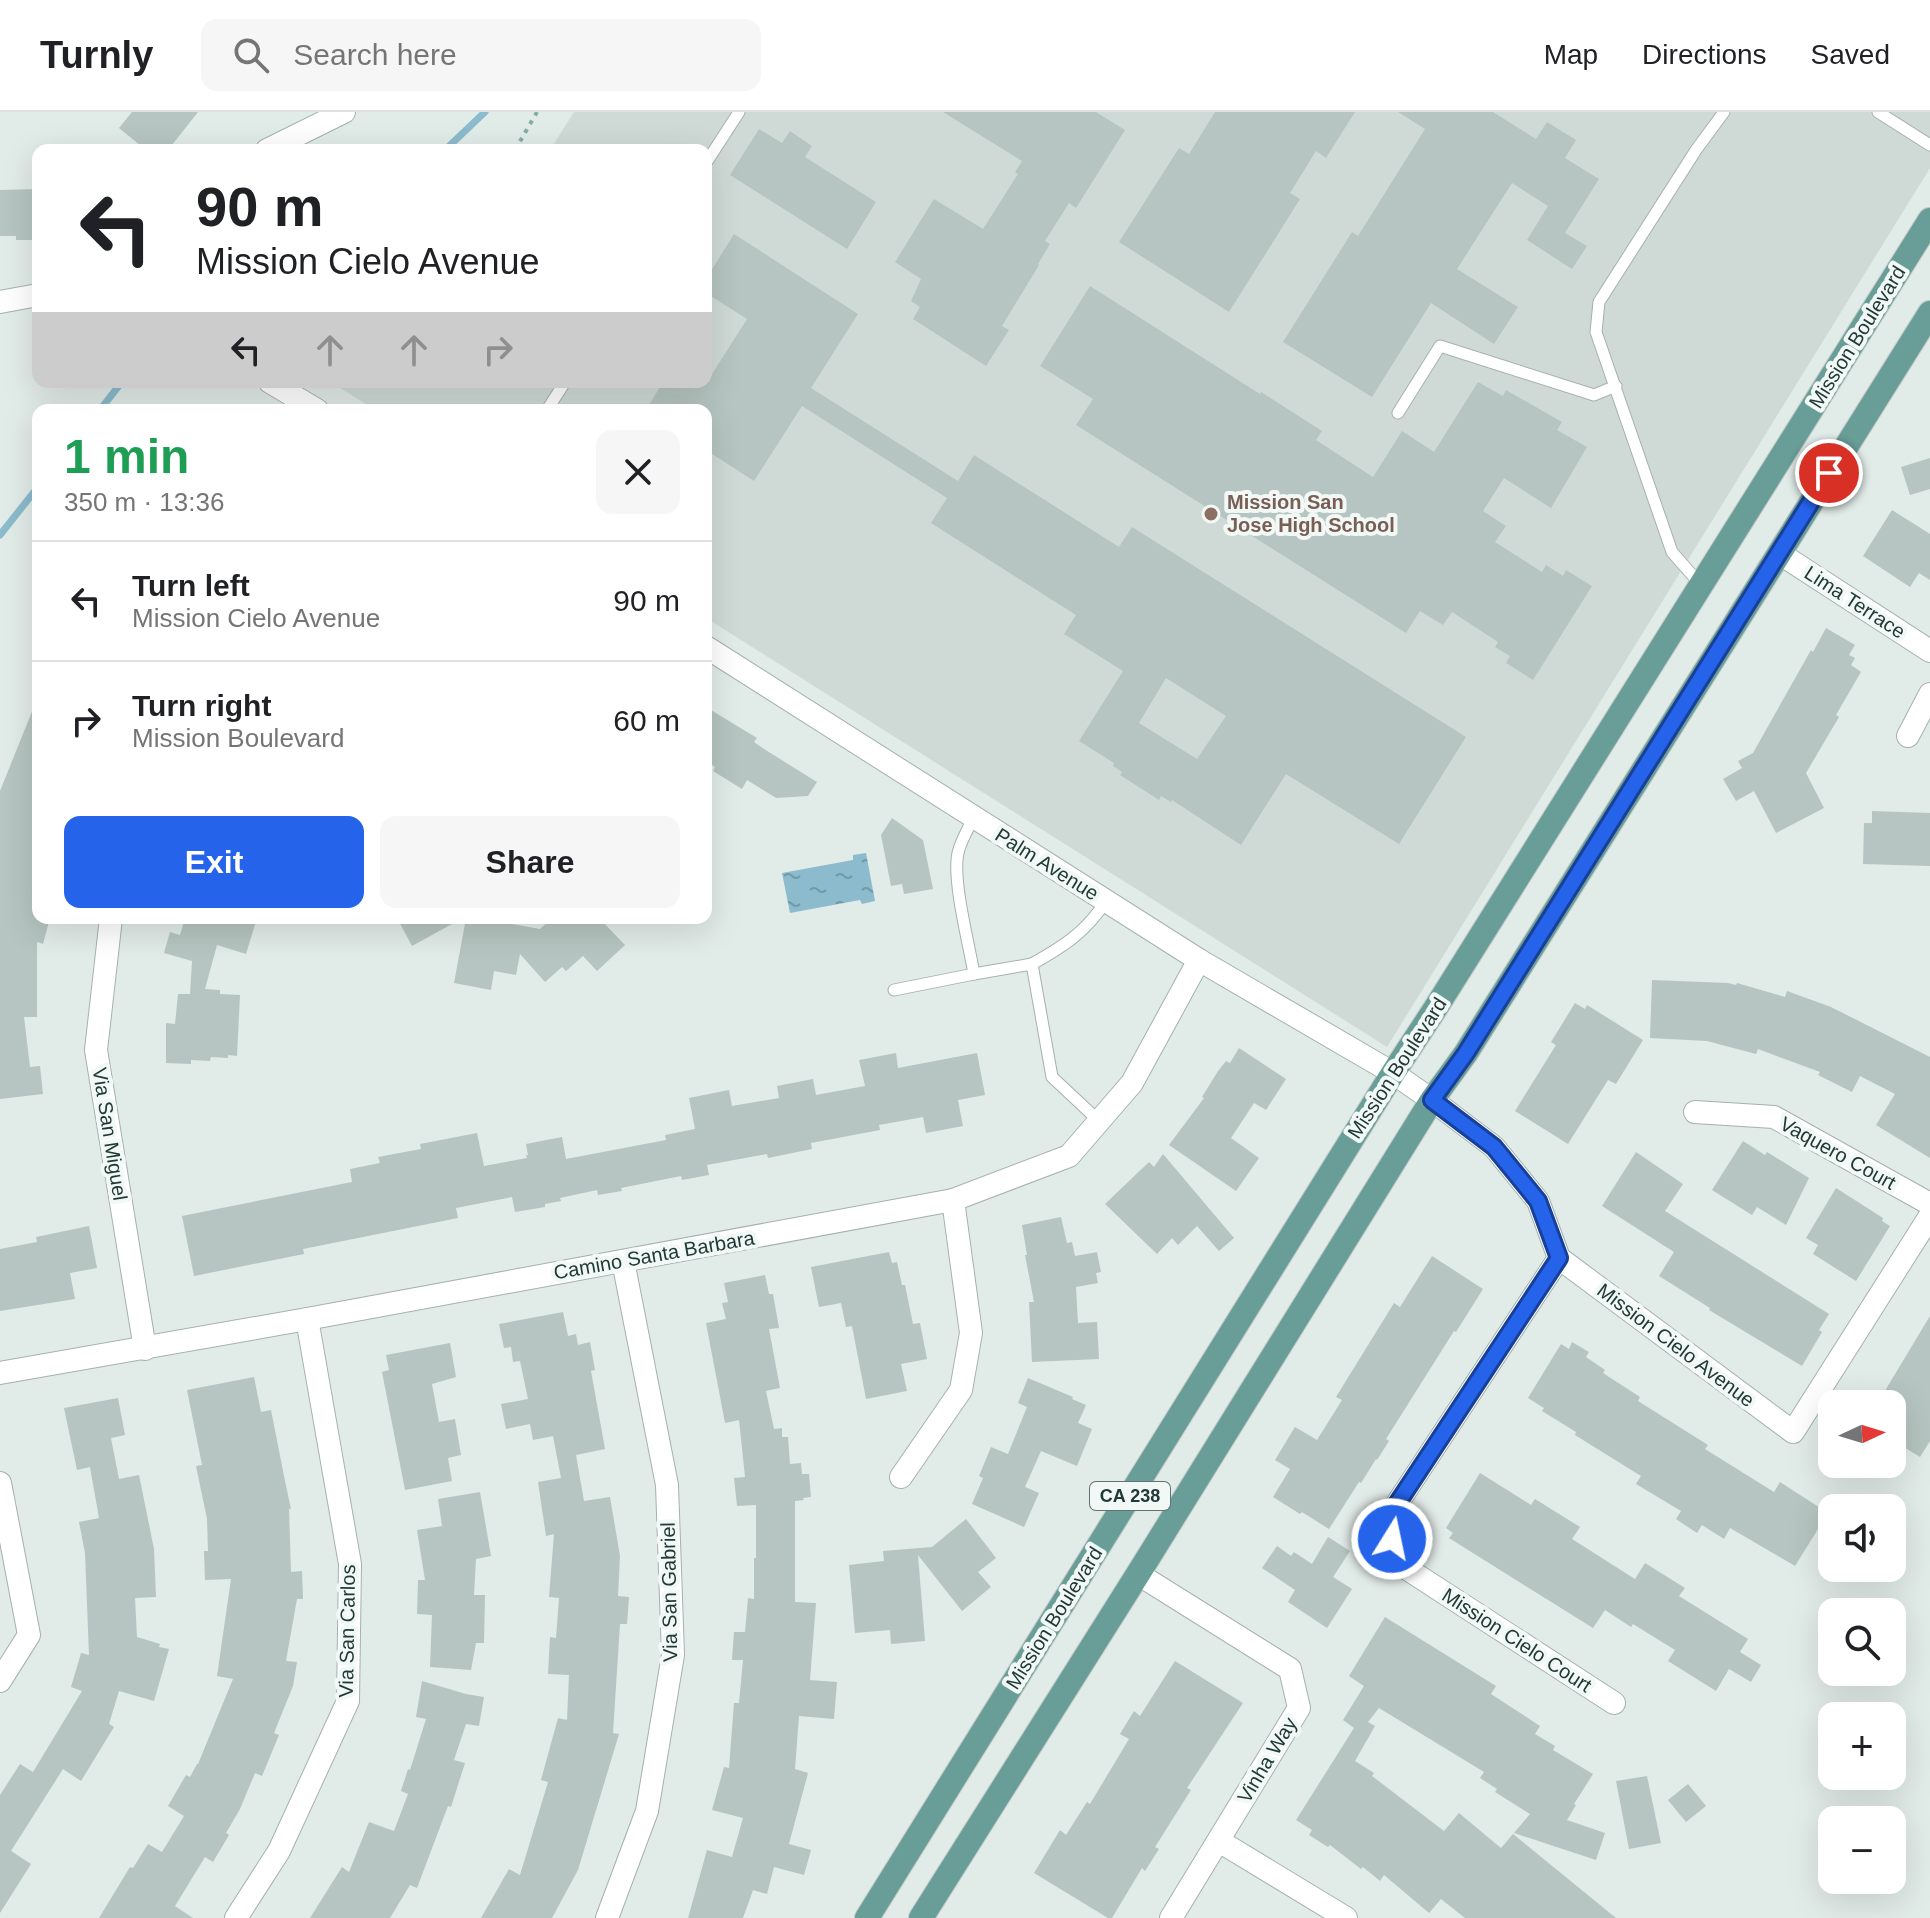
<!DOCTYPE html>
<html lang="en">
<head>
<meta charset="utf-8">
<style>
	body { margin:0; font-family:Arial,sans-serif; background:#f6f6f6; color:#202124; height:100vh; display:flex; flex-direction:column; font-size:30px; white-space:nowrap }
	* { box-sizing:border-box; margin:0 }
	p { font-size:26px; color:#757577 }
	.icon { flex:none; width:44px; height:44px; fill:none; stroke:currentColor; stroke-width:2; stroke-linecap:round; stroke-linejoin:round }
	.map { position:relative; flex:1; overflow:hidden }
	.details { position:absolute; left:32px; top:292px; width:680px; height:520px; display:flex; flex-direction:column; background:#fff; border-radius:16px; box-shadow:0 8px 32px #0002 }
	.details>* { flex:none }
	.hud { position:absolute; left:32px; top:32px; width:680px; height:244px; border-radius:16px; box-shadow:0 8px 32px #0002; background:#fff; color:#202124; overflow:hidden }
	.needle { width:52px; rotate:86deg }
	.controls { position:absolute; left:1818px; top:1278px; display:grid; gap:16px }
	.controls a { display:grid; place-items:center; width:88px; height:88px; border-radius:16px; background:#fff; box-shadow:0 8px 32px #0002; font-size:40px }
	.pin { position:absolute; display:grid; place-items:center; width:68px; height:68px; color:#fff; margin:-34px; border:4px solid #fff; border-radius:50%; box-shadow:0 2px 8px #0007 }
	.me { position:absolute; width:88px; margin:-44px; rotate:10deg; stroke-linejoin:round; filter:drop-shadow(0 0 6px #0008) }
	.turn { display:flex; align-items:center; gap:28px; height:168px; padding:0 32px; font-size:36px }
	.turn .icon { width:104px; height:104px; stroke-width:2.5 }
	.turn b { display:block; font-size:56px; line-height:68px }
	.lanes { display:flex; align-items:center; height:76px; padding:0 32px; background:#0003; justify-content:center; gap:40px; direction:ltr }
	.lanes .off { opacity:.35 }
	.round { display:grid; place-items:center; flex:none; width:84px; height:84px; border-radius:16px; background:#f6f6f6 }
	.overview { display:flex; align-items:center; justify-content:space-between; height:136px; padding:0 32px }
	h1 { font-size:48px; font-weight:800; line-height:60px; color:#1e9e55 }
	.cta { display:flex; gap:16px; margin-top:auto; padding:16px 32px }
	.cta a { flex:1; height:92px; border-radius:16px; background:#2563eb; color:#fff; font-size:32px; font-weight:800; line-height:92px; text-align:center }
	.cta a+a { background:#f6f6f6; color:#202124 }
	ul { padding:0; list-style:none }
	li { display:flex; align-items:center; gap:24px; height:120px; padding:0 32px; border-top:2px solid #e0e0e0 }
	li div { flex:1 }
	li b { display:block; font-size:30px }
	li em { font-style:normal }
	header { display:flex; align-items:center; gap:48px; box-sizing:border-box; height:112px; padding:0 40px; background:#fff; border-bottom:2px solid #e0e0e0 }
	header strong { font-size:38px }
	nav { display:flex; gap:44px; margin-inline-start:auto; font-size:28px }
	.search { width:560px; height:72px; background:#f6f6f6; display:flex; align-items:center; gap:20px; box-sizing:border-box; padding:0 28px; border-radius:16px; color:#757577; font-size:30px }
	.map>svg:first-child { display:block }
</style>
</head>
<body>
<header>
<strong>Turnly</strong>
<div class="search"><svg class="icon" aria-label="search" viewBox="0 0 24 24"><circle cx="10" cy="10" r="6"/><path d="M15 15l6 6"/></svg>Search here</div>
<nav><a>Map</a><a>Directions</a><a>Saved</a></nav>
</header>
<div class="map">
<svg width="1930" height="1806" viewBox="0 0 1930 1806">
	<defs>
		<pattern id="water-ripples" width="26" height="14" patternUnits="userSpaceOnUse" patternTransform="scale(2)"><rect width="26" height="14" fill="#8bbbcd"/><path d="M2 4q2-2 4 0t4 0M15 11q2-2 4 0t4 0" fill="none" stroke="#7199a7"/></pattern>
	</defs>
	<rect width="100%" height="100%" fill="#e1ebe8"/>
	<path fill="#cfdad7" d="M574,0H1930V56L1387,935L706,506V298H375L331,270H706V38H550Z"/>
	<path fill="url(#water-ripples)" d="M866,741L875,789L862,792L860,788L790,801L782,761L853,748V743Z"/>
	<g fill="none" stroke-linecap="round" stroke-linejoin="round">
		<g stroke="#8bbbcd" stroke-width="7">
			<path d="M445,38L485,0"/>
			<path d="M100,298L121,271"/>
			<path d="M0,423L38,375"/>
		</g>
	</g>
	<g fill="#b6c5c1" fill-rule="evenodd">
		<path d="M132,0H198L168,38H146L119,16Z"/>
		<path d="M943,0H1096L1125,18L1076,96L1069,91L1045,129L1050,132L1038,152L1039,153L1002,214L1009,218L986,254L913,207L920,195L911,189L921,167L895,150L934,87L983,117L1018,62L1015,60L1022,49Z"/>
		<path d="M1215,0H1355L1326,46L1316,39L1290,81L1300,87L1229,200L1119,130L1179,36L1189,42Z"/>
		<path d="M1398,0H1493L1536,27L1547,10L1576,28L1565,46L1599,67L1565,121L1587,134L1572,157L1527,128L1548,94L1512,71L1457,157L1518,195L1494,232L1431,191L1372,285L1283,230L1352,120L1358,124L1425,17Z"/>
		<path d="M759,17L782,31L790,19L812,34L805,45L876,90L847,137L730,63Z"/>
		<path d="M38,77V128H16V124H0V78Z"/>
		<path d="M734,122L858,202L811,276L958,369L974,343L1119,435L1132,415L1466,625L1399,732L1286,662L1241,733L1172,688L1171,690L1161,684L1159,688L1120,663L1122,660L1113,654L1114,651L1079,629L1123,559L1064,522L1076,503L931,411L947,386L802,294L754,369L706,338V298H646L663,270H707L747,207L706,181V167ZM1166,566L1226,604L1197,647L1139,611Z"/>
		<path d="M1090,174L1260,282L1261,280L1322,319L1316,328L1373,365L1402,319L1434,340L1478,270L1503,284L1506,278L1562,310L1557,318L1587,335L1551,396L1504,366L1483,399L1506,414L1495,430L1542,460L1546,453L1563,464L1566,458L1592,474L1533,568L1506,551L1510,544L1495,535L1498,530L1452,500L1443,513L1420,499L1406,521L1076,313L1093,287L1040,254Z"/>
		<path d="M1930,346V377L1910,383L1901,355Z"/>
		<path d="M1892,398L1930,422V468L1919,461L1910,475L1863,444Z"/>
		<path d="M1826,516L1855,533L1849,543L1855,546L1851,553L1861,560L1836,603L1839,605L1806,661L1824,696L1776,721L1754,679L1736,689L1723,667L1742,656L1738,649L1753,641L1811,538L1813,540Z"/>
		<path d="M37,587L38,806H50L43,832L37,830V905H24L30,955L40,954L43,982L0,987V679Z"/>
		<path d="M706,595L757,626L754,630L764,637L817,670L808,684L776,686L747,668L742,677L713,659L715,655L706,649Z"/>
		<path d="M1872,699L1930,701V754L1863,752L1864,711H1872Z"/>
		<path d="M892,706L923,728L933,777L904,782L902,772L891,774L881,723Z"/>
		<path d="M185,806H257L246,842L217,833L205,877L220,878V882L240,883L237,944L228,943V946L211,945L210,949L191,948V952L166,951V911L175,912L178,882H190L192,849L164,841L170,820L180,823Z"/>
		<path d="M397,806H463L412,834Z"/>
		<path d="M466,806H478L540,817L552,806H599L625,833L597,859L583,844L566,859L562,855L545,870L520,842L516,863L494,859L491,878L454,871Z"/>
		<path d="M1652,868L1728,871L1736,873L1737,871L1785,885L1787,879L1831,895L1930,945V1046L1876,1013L1895,982L1860,964L1852,980L1818,963L1820,960L1758,937L1756,942L1707,929L1650,926Z"/>
		<path d="M1575,891L1585,897L1587,893L1643,928L1616,972L1608,968L1568,1032L1515,999L1556,933L1551,930Z"/>
		<path d="M1239,936L1286,967L1266,998L1254,991L1231,1026L1259,1046L1236,1079L1169,1033L1204,986L1202,985L1218,959L1226,949L1230,951Z"/>
		<path d="M896,941L898,956L977,941L985,983L958,988L963,1014L926,1021L923,1005L879,1013L880,1018L811,1031L812,1037L768,1046L767,1042L707,1053L709,1063L682,1068L681,1064L621,1076L622,1079L598,1083L597,1078L560,1086L561,1089L545,1092V1095L515,1100L512,1085L456,1096L458,1106L303,1137L304,1142L194,1164L182,1104L352,1070L350,1057L380,1051L378,1045L421,1037L420,1032L477,1021L484,1054L527,1046L526,1043H528L526,1032L562,1025L566,1047L666,1028L665,1023L695,1017L689,986L729,978L732,994L779,986L777,974L813,967L816,983L865,974L859,948Z"/>
		<path d="M1743,1029L1765,1043L1767,1040L1809,1066L1786,1113L1757,1095L1752,1103L1712,1078Z"/>
		<path d="M1636,1040L1683,1072L1665,1099L1829,1202L1819,1218L1822,1220L1802,1254L1709,1198L1710,1196L1659,1164L1674,1140L1602,1094Z"/>
		<path d="M1163,1042L1234,1126L1219,1139L1197,1114L1178,1133L1172,1126L1157,1142L1105,1092L1149,1050L1154,1055Z"/>
		<path d="M1836,1076L1883,1106L1882,1109L1890,1114L1856,1169L1813,1142L1818,1133L1806,1126Z"/>
		<path d="M1061,1105L1067,1131L1072,1130L1075,1144L1097,1140L1101,1160L1096,1161L1098,1171L1076,1175L1078,1211L1097,1210L1099,1247L1032,1250L1029,1190H1034L1025,1143H1027L1022,1113Z"/>
		<path d="M89,1114L97,1156L70,1161L75,1187L0,1199V1137L37,1130L36,1125Z"/>
		<path d="M889,1140L892,1151L897,1150L902,1173H905L913,1212L920,1211L927,1247L901,1252L907,1279L866,1287L852,1214L846,1215L841,1191L819,1195L811,1155Z"/>
		<path d="M1432,1144L1483,1177L1456,1220L1454,1219L1386,1327L1389,1329L1377,1348L1376,1347L1361,1371L1359,1370L1329,1417L1302,1400L1300,1402L1273,1385L1290,1357L1275,1348L1295,1315L1317,1328L1342,1288L1336,1285L1394,1191L1400,1195Z"/>
		<path d="M765,1163L769,1182H773L779,1216L769,1217L780,1276L766,1279L774,1317L782,1316V1325H788L790,1352L801,1351L802,1362H809L811,1385L803,1386L804,1388L795,1389V1490L816,1491L810,1568L837,1570L834,1607L799,1604L795,1657L808,1661L789,1732L811,1738L804,1763L774,1755L767,1782L753,1778L743,1806H688L707,1738L732,1745L743,1706L712,1698L724,1655L729,1656L734,1591H739L743,1548H732L734,1520H745L748,1486L754,1487V1446H756V1393L737,1394L734,1366L745,1365L739,1308L725,1311L706,1211L726,1207L722,1191L728,1190L724,1171Z"/>
		<path d="M563,1200L568,1224L576,1222L578,1233L590,1230L595,1258L591,1259L605,1337L576,1343L584,1389L610,1385L620,1444L618,1484L629,1485L627,1512H620L613,1621L619,1622L578,1758L552,1806H481L509,1757L520,1763L548,1670L541,1668L558,1606L567,1608L569,1563L548,1562L550,1525L556,1526L559,1486L549,1485L554,1422L546,1424L538,1370L561,1366L553,1324L533,1328L530,1312L506,1317L501,1292L528,1287L520,1249L513,1250L511,1235L504,1236L499,1212Z"/>
		<path d="M1930,1204V1329L1920,1345L1892,1328V1292H1877Z"/>
		<path d="M1572,1230L1589,1240L1586,1245L1605,1258L1603,1261L1640,1285L1638,1289L1708,1333L1705,1337L1774,1380L1780,1370L1828,1401L1795,1454L1730,1416L1724,1427L1702,1413L1697,1421L1676,1407L1681,1399L1636,1372L1641,1364L1575,1323L1576,1320L1542,1299L1544,1296L1528,1286L1561,1232L1569,1237Z"/>
		<path d="M450,1231L456,1265L432,1272L439,1310L455,1307L461,1343L448,1346L452,1369L405,1378L382,1260L389,1258L386,1243Z"/>
		<path d="M254,1265L261,1300L271,1298L285,1369L291,1397H289L291,1460L302,1459L303,1487H297L286,1549L297,1550L293,1574L274,1621L279,1623L262,1664L255,1661L240,1697L226,1721L229,1723L213,1750L205,1745L175,1794L193,1806H99L130,1755L133,1756L148,1732L162,1740L184,1704L168,1694L186,1663L190,1665L197,1652H198L233,1567L217,1564L231,1467L205,1468L204,1439H208L207,1407L196,1354L202,1353L187,1278Z"/>
		<path d="M1028,1266L1073,1285L1072,1287L1086,1293L1078,1311L1092,1317L1077,1354L1041,1339L1025,1375L1039,1381L1024,1415L972,1392L983,1366L979,1364L991,1335L1008,1342L1027,1295L1018,1291Z"/>
		<path d="M118,1286L125,1323L111,1326L119,1367L139,1363L154,1437L156,1485L135,1486L137,1525L160,1532L159,1535L169,1537L154,1589L119,1579L109,1612L114,1615L81,1669L63,1657L11,1739L31,1752L0,1801V1683L20,1652L33,1660L82,1579L71,1575L81,1541L89,1543L85,1441L79,1410L99,1406L90,1355L77,1358L64,1296Z"/>
		<path d="M1480,1361L1531,1393L1535,1387L1580,1415L1572,1427L1635,1467L1645,1451L1685,1476L1679,1484L1748,1527L1740,1540L1761,1553L1751,1570L1729,1557L1716,1579L1668,1549L1675,1538L1633,1512L1631,1515L1605,1498L1593,1516L1449,1426L1453,1421L1446,1416Z"/>
		<path d="M480,1380L491,1444L476,1447L474,1483H485L484,1531H476L471,1558L430,1555L432,1503L417,1502L418,1468H425L417,1418L442,1414L438,1387Z"/>
		<path d="M966,1407L996,1446L978,1460L991,1475L962,1499L918,1443L925,1529L891,1532L890,1518L855,1521L849,1453L884,1449L883,1439L932,1435Z"/>
		<path d="M1328,1425L1350,1439L1333,1465L1352,1477L1327,1516L1288,1490L1295,1478L1262,1456L1277,1434L1291,1444L1294,1440L1312,1452Z"/>
		<path d="M1385,1505L1496,1574L1491,1582L1540,1614L1535,1622L1555,1634L1553,1638L1593,1662L1574,1692L1576,1693L1567,1708L1605,1721L1596,1748L1514,1721L1530,1702L1495,1680L1497,1677L1480,1666L1484,1660L1379,1596L1368,1610L1375,1614L1355,1649L1374,1661L1372,1664L1444,1719L1459,1701L1501,1736L1513,1722L1616,1806H1465L1441,1787L1429,1801L1384,1763L1380,1769L1363,1755L1361,1757L1330,1733L1328,1735L1309,1723L1312,1718L1296,1708L1354,1616L1343,1608L1364,1574L1349,1564Z"/>
		<path d="M1175,1549L1243,1591L1187,1676L1191,1678L1155,1735L1159,1737L1145,1759L1142,1756L1112,1806H1108L1034,1761L1060,1718L1066,1723L1087,1690L1090,1692L1129,1627L1120,1622L1134,1599L1140,1604Z"/>
		<path d="M422,1569L466,1582L484,1585L479,1614L466,1612L454,1648L465,1651L451,1695L448,1694L417,1776L410,1773L390,1806H310L342,1755L349,1760L369,1710L394,1719L408,1682L401,1679L408,1657L410,1658L426,1607L416,1605Z"/>
		<path d="M1647,1664L1661,1731L1629,1737L1616,1669Z"/>
		<path d="M1688,1672L1706,1694L1686,1710L1668,1688Z"/>
	</g>
	<g fill="none" stroke-linecap="round" stroke-linejoin="round">
		<defs>
			<g id="service">
				<path d="M1878,0L1930,33"/>
				<path d="M706,51L739,0"/>
				<path d="M547,298L565,270"/>
				<path d="M1398,301L1440,234L1594,283L1616,274"/>
				<path d="M1701,473L1672,440L1596,220L1599,190L1696,38L1724,0"/>
				<path d="M1032,852C1064,834 1086,820 1106,789"/>
				<path d="M974,862L1032,852L1052,965L1099,1009"/>
				<path d="M894,878L974,862C969,832 952,768 958,741C961,728 968,717 974,705"/>
			</g>
			<g id="minor">
				<path d="M267,38L344,0"/>
				<path d="M0,190L38,183"/>
				<path d="M270,270L317,298"/>
				<path d="M1779,441L1930,539"/>
				<path d="M706,535L1199,848L1393,961L1432,988L1494,1035L1538,1089L1559,1146L1793,1320L1930,1104"/>
				<path d="M1908,624L1930,582"/>
				<path d="M111,806L96,938L145,1237"/>
				<path d="M1695,1000L1774,1005L1930,1092"/>
				<path d="M1559,1146L1389,1404L1395,1449L1614,1591"/>
				<path d="M0,1261L307,1207L953,1088L1069,1044L1132,971L1199,848"/>
				<path d="M901,1365L961,1278L971,1221L953,1088"/>
				<path d="M0,1371L29,1523L0,1569"/>
				<path d="M1138,1462L1290,1557L1299,1596L1171,1806"/>
				<path d="M1219,1729L1346,1806"/>
				<path d="M236,1806L279,1739L348,1589L350,1452L307,1207"/>
				<path d="M607,1806L647,1699L673,1543L667,1373L623,1149"/>
			</g>
			<g id="primary">
				<path d="M867,1806L1393,961L1435,897L1930,108"/>
				<path d="M921,1806L1138,1462L1432,988L1466,941L1930,201"/>
			</g>
		</defs>
		<use href="#service" stroke="#a4b2af" stroke-width="13"/>
		<use href="#minor" stroke="#a4b2af" stroke-width="24"/>
		<use href="#primary" stroke="#c1c8c7" stroke-width="26"/>
		<path stroke="#83ada5" stroke-width="4" stroke-dasharray="4 6" stroke-linecap="butt" d="M515,38L537,0"/>
		<use href="#service" stroke="#fff" stroke-width="11"/>
		<use href="#minor" stroke="#fff" stroke-width="22"/>
		<use href="#primary" stroke="#689e97" stroke-width="24"/>
	</g>
	<g fill="none" stroke-linecap="round" stroke-linejoin="round">
		<defs>
			<path id="route" d="M1392,1427L1389,1404L1559,1146L1538,1089L1494,1035L1432,988L1466,941L1829,361"/>
		</defs>
		<use href="#route" stroke="#184099" stroke-width="20"/>
		<use href="#route" stroke="#2563eb" stroke-width="14"/>
	</g>
	<circle fill="#8d6e63" stroke="#f1f8f5" stroke-width="3" cx="1211" cy="402" r="8"/>
	<g text-anchor="middle" dominant-baseline="central" stroke-width="8" stroke-linejoin="round" paint-order="stroke">
		<rect fill="#f1f8f5" stroke="#607370" stroke-width="2" x="1090" y="1370" width="80" height="28" rx="6"/>
		<g font-size="18" font-weight="bold" fill="#223a37">
			<text x="1130" y="1384">CA 238</text>
		</g>
		<g font-size="20" fill="#223a37" stroke="#f1f8f5">
			<text transform="translate(1857 225) rotate(-58)">Mission Boulevard</text>
			<text transform="translate(1855 490) rotate(33)">Lima Terrace</text>
			<text transform="translate(1047 752) rotate(32)">Palm Avenue</text>
			<text transform="translate(1397 956) rotate(-57)">Mission Boulevard</text>
			<text transform="translate(110 1022) rotate(81)">Via San Miguel</text>
			<text transform="translate(1838 1041) rotate(29)">Vaquero Court</text>
			<text transform="translate(654 1143) rotate(-10)">Camino Santa Barbara</text>
			<text transform="translate(1676 1233) rotate(37)">Mission Cielo Avenue</text>
			<text transform="translate(669 1480) rotate(-91)">Via San Gabriel</text>
			<text transform="translate(1054 1506) rotate(-58)">Mission Boulevard</text>
			<text transform="translate(347 1519) rotate(-89)">Via San Carlos</text>
			<text transform="translate(1517 1528) rotate(33)">Mission Cielo Court</text>
			<text transform="translate(1267 1648) rotate(-59)">Vinha Way</text>
		</g>
		<g font-size="20" font-weight="bold" fill="#785e54" stroke="#f1f8f5" text-anchor="start">
			<text x="1227" y="390">Mission San<tspan x="1227" dy="23">Jose High School</tspan></text>
		</g>
	</g>
</svg>
<div class="controls">
<a><svg class="needle" viewBox="-14 -14 28 28"><path d="M0-13l5 13h-10z" fill="#e53935"/><path d="M0 13l5-13h-10z" fill="#757577"/></svg></a>
<a><svg class="icon" aria-label="sound" viewBox="0 0 24 24"><path d="M4 9h4l5-4v14l-5-4H4zM17 9q2 3 0 6"/></svg></a>
<a><svg class="icon" aria-label="search" viewBox="0 0 24 24"><circle cx="10" cy="10" r="6"/><path d="M15 15l6 6"/></svg></a>
<a>+</a>
<a>−</a>
</div>
<div class="pin" style="left:1829px;top:361px;background:#d93025"><svg class="icon" aria-label="arrive" viewBox="0 0 24 24"><path d="M6 21V4h12l-3 4 3 4H6"/></svg></div>
<svg class="me" style="left:1392px;top:1427px" viewBox="-20 -20 40 40"><circle r="17" fill="#2563eb" stroke="#fff" stroke-width="3"/><path d="M0-11L8 9 0 5-8 9z" fill="#fff"/></svg>
<div class="hud">
<div class="turn"><svg class="icon" aria-label="left" viewBox="0 0 24 24"><path d="M17 20v-9H6M10 6l-5 5 5 5"/></svg><div><b>90 m</b>Mission Cielo Avenue</div></div>
<div class="lanes"><svg class="icon" aria-label="left" viewBox="0 0 24 24"><path d="M17 20v-9H6M10 6l-5 5 5 5"/></svg><svg class="icon off" aria-label="ahead" viewBox="0 0 24 24"><path d="M12 20V5M6 11l6-6 6 6"/></svg><svg class="icon off" aria-label="ahead" viewBox="0 0 24 24"><path d="M12 20V5M6 11l6-6 6 6"/></svg><svg class="icon off" aria-label="right" viewBox="0 0 24 24"><path d="M7 20v-9h11M14 6l5 5-5 5"/></svg></div>
</div>
<section class="details">
<div class="overview"><div><h1>1 min</h1><p>350 m · 13:36</p></div><a class="round"><svg class="icon" aria-label="close" viewBox="0 0 24 24"><path d="M6 6l12 12M18 6L6 18"/></svg></a></div>
<ul>
<li><svg class="icon" aria-label="left" viewBox="0 0 24 24"><path d="M17 20v-9H6M10 6l-5 5 5 5"/></svg><div><b>Turn left</b><p>Mission Cielo Avenue</p></div><em>90 m</em></li>
<li><svg class="icon" aria-label="right" viewBox="0 0 24 24"><path d="M7 20v-9h11M14 6l5 5-5 5"/></svg><div><b>Turn right</b><p>Mission Boulevard</p></div><em>60 m</em></li>
</ul>
<div class="cta"><a>Exit</a><a>Share</a></div>
</section>
</div>
</body>
</html>
